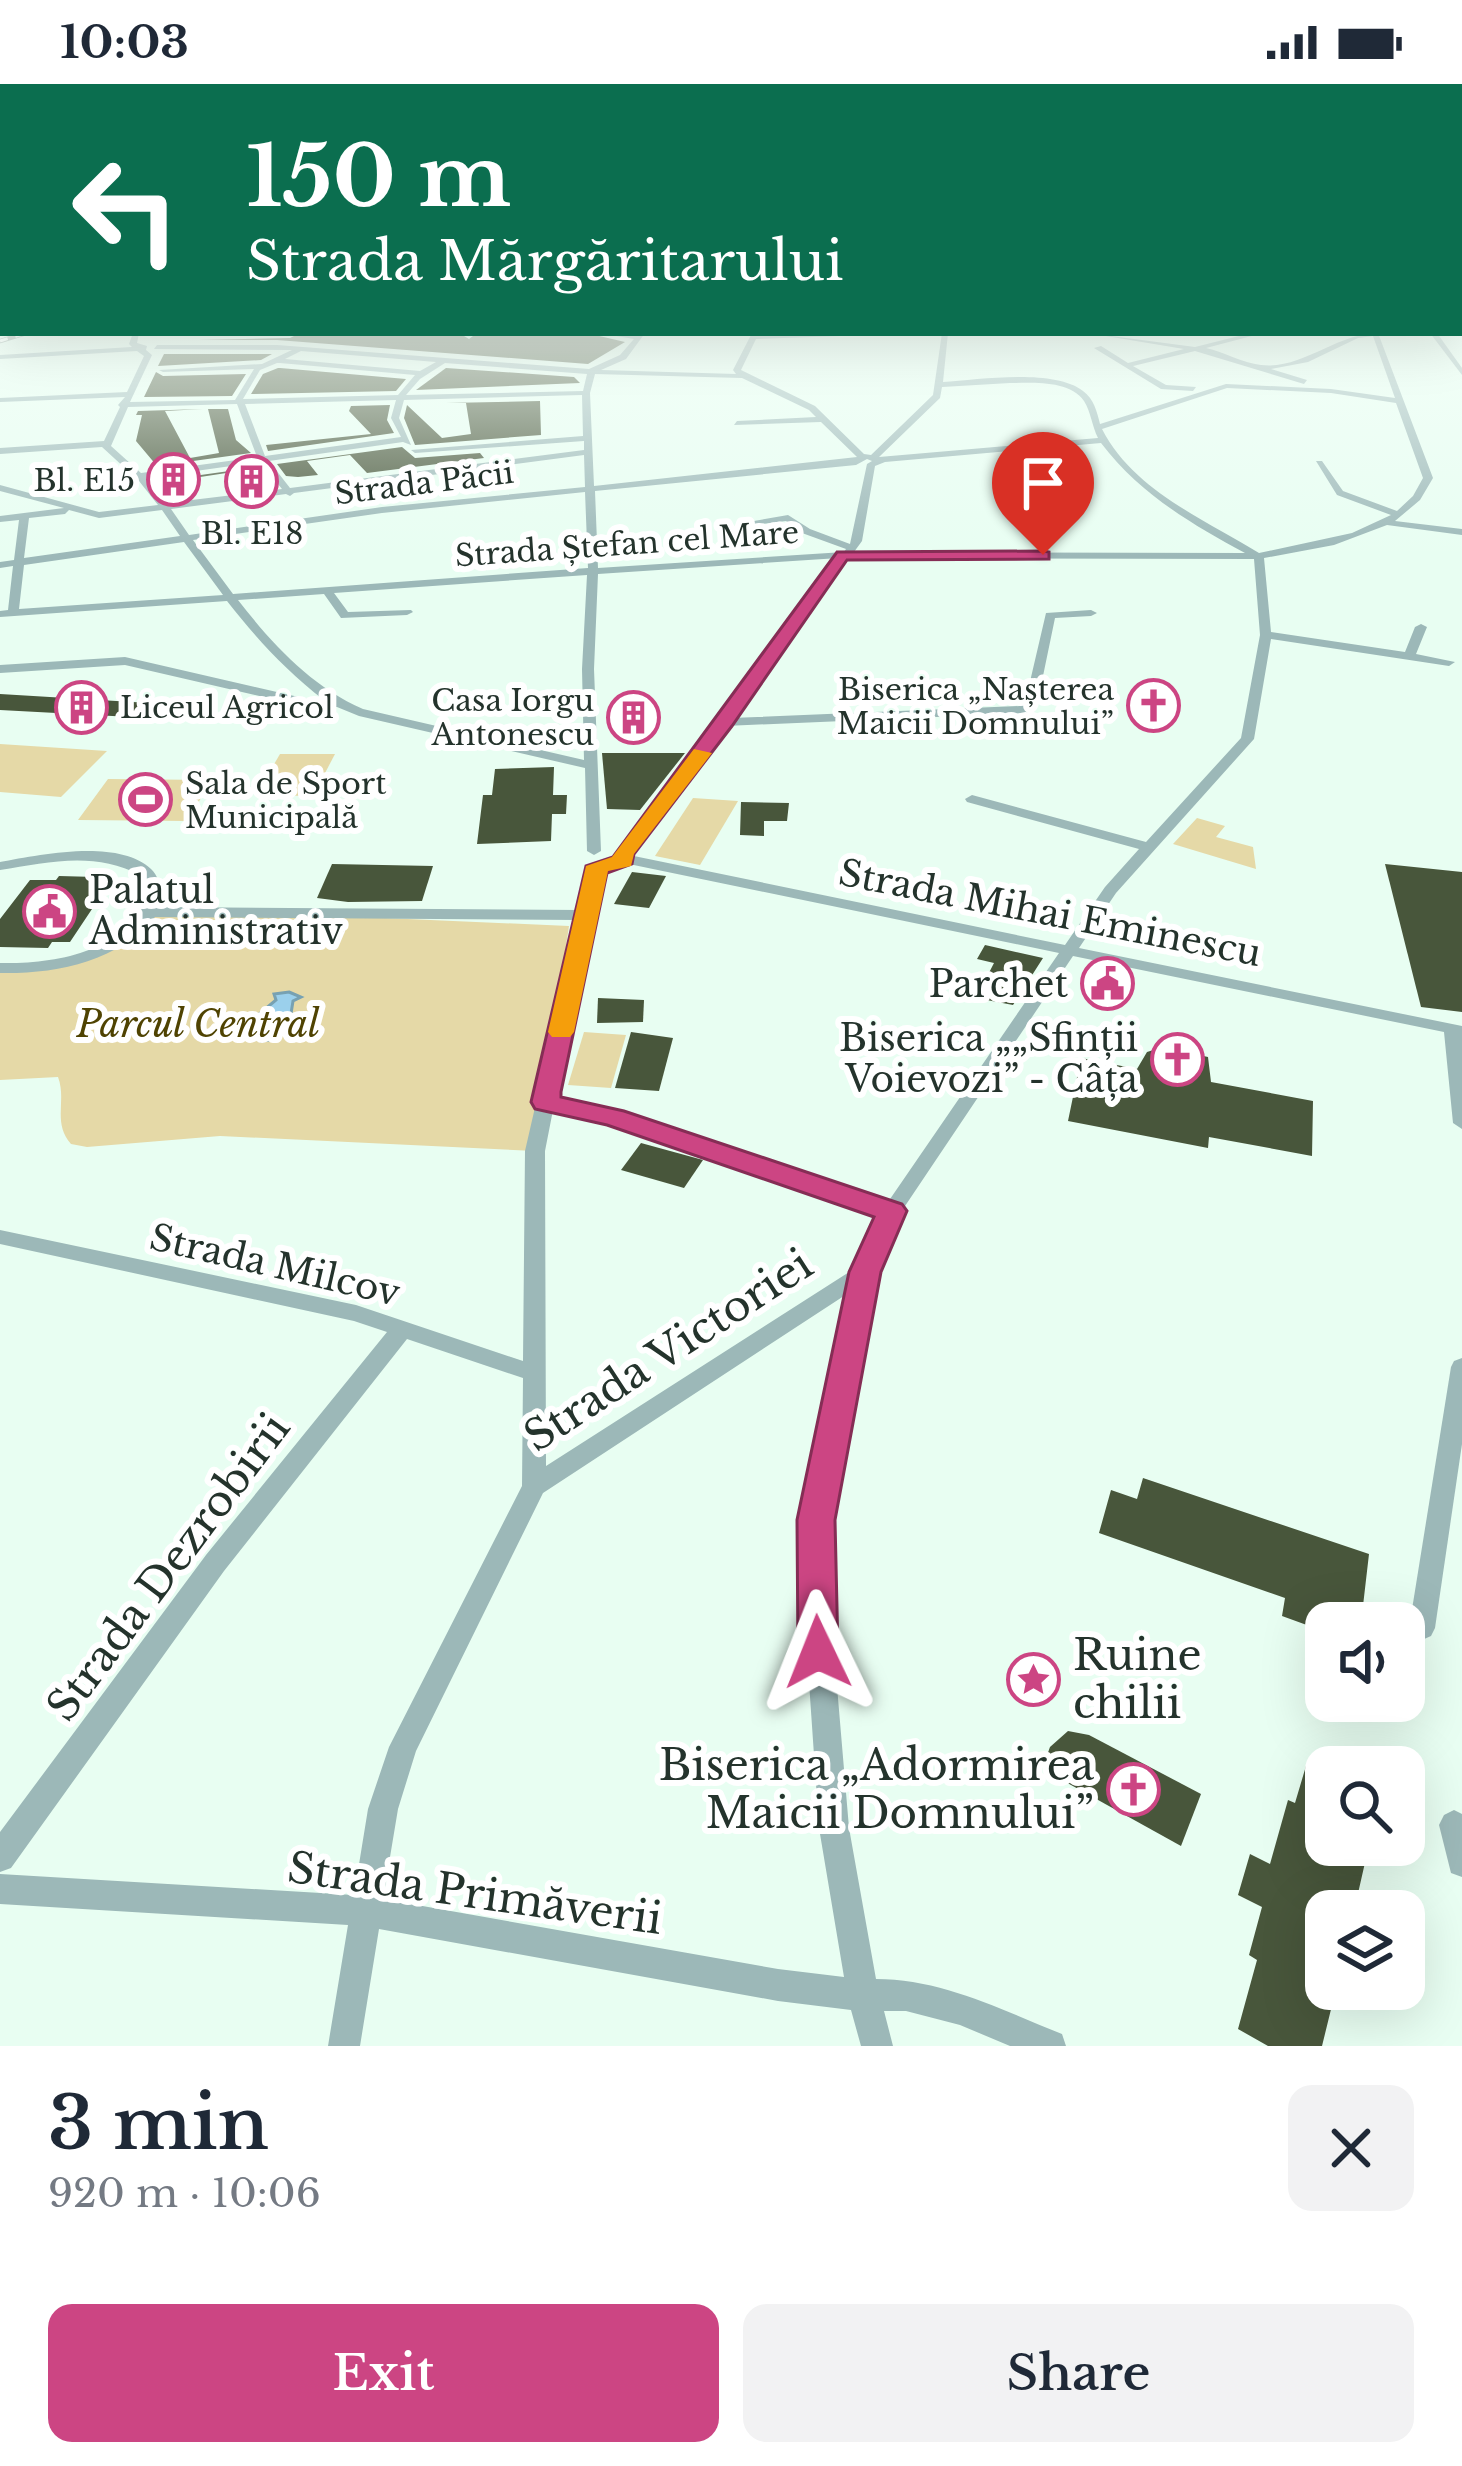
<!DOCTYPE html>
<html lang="en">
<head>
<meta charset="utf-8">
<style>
	body { margin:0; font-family:"Libre Baskerville",serif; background:#f2f2f3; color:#1f2937; height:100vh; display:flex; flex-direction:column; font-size:45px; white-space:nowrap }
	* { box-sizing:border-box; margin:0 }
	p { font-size:39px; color:#747a83 }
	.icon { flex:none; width:66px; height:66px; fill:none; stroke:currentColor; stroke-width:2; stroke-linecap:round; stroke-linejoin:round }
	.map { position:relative; height:1962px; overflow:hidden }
	.drawer { display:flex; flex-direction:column; background:#fff; flex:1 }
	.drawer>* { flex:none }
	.hud { position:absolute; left:0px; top:0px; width:1464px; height:252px; box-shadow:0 12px 48px #0002; background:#0b6e4f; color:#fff; overflow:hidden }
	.buttons { position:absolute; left:1305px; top:1518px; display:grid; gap:24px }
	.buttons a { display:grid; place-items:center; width:120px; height:120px; border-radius:24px; background:#fff; box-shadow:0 12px 48px #0002; font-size:60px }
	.pin { position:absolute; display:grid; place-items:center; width:102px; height:102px; color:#fff; margin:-123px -51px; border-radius:50% 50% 50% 0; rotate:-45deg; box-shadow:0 0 12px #0007 }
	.pin .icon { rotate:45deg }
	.me { position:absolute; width:132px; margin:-66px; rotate:358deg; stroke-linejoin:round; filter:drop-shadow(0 0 9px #0008) }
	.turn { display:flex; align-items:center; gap:42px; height:252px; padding:0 48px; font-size:54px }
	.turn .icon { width:156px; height:156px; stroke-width:2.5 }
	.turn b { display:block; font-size:84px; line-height:102px }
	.round { display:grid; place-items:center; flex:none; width:126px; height:126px; border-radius:24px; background:#f2f2f3 }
	.head { display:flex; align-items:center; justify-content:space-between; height:204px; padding:0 48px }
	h1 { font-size:72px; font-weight:600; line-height:90px }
	.primary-button { display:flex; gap:24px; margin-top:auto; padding:24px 48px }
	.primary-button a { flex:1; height:138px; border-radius:24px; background:#cc4583; color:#fff; font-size:48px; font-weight:600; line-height:138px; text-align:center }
	.primary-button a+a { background:#f2f2f3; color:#1f2937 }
	.status { display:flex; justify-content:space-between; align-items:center; height:84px; padding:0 60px; background:#fff; direction:ltr }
	.status svg { height:33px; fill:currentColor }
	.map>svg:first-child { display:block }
</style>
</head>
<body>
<div class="status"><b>10:03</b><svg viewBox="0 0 49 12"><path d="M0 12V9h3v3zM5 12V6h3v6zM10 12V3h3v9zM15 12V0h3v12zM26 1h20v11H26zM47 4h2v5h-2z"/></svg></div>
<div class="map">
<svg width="1462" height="1962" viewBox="0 0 1462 1962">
	<rect width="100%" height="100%" fill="#e8fef2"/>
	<g fill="#e5d9a7">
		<path d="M0,660L107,667L61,713L0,708Z"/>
		<path d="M280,670H335L313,712L256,711Z"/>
		<path d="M108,695L211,696H212L187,737L78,736Z"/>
		<path d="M693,714L738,717L700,781L655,772Z"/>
		<path d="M1197,734L1225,742L1216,753L1253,763L1256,785L1173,760Z"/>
		<path d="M227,827L569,842L535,1067L220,1052L87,1063L71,1060C52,1038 67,1017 58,993L0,996V884H28L102,865L150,828Z"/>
		<path d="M584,948L626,951L611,1004L568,1001Z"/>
	</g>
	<path fill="#9bd0ec" stroke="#77a1b2" stroke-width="3" d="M289,908L301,913L293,917L290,936L274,950L278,955L261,957L249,952L256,949L258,931L276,916L274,910Z"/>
	<g fill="#48563b">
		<path d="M300,249H459L469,255L477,249L595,251L625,258L588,280L277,256H198L290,254Z"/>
		<path d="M164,270H272L261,276L158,282Z"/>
		<path d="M278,284H280L406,295L396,307L251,310L263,290Z"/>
		<path d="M446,284L574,293L580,299L416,306Z"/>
		<path d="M156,288L163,292L246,290L232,312L144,313Z"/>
		<path d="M540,317L541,351L415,361L404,334L407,321L442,354L471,350L466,319H446Z"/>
		<path d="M390,321L387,336L394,349L268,367L266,361L371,350L349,327L351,322Z"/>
		<path d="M203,325L165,327L190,374L219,369L208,325H228L236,356L251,369L157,382L136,357L142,331H136L138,327Z"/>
		<path d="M402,363L415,374L480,369L484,374L367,389L350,371L307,377L318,391L298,393L286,392L277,380Z"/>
		<path d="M258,383L268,395L242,398L233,388L187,395L194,404L173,407L165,396Z"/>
		<path d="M0,610L166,620L150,634L0,626Z"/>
		<path d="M602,669H685L640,726L607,725Z"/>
		<path d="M554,683L553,711H567L566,730H552L551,757L477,760L483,711H492L495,685Z"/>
		<path d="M741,718L789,719L787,737H764V752L740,751Z"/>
		<path d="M332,780L433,782L422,817L348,818L317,814Z"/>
		<path d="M1385,780L1462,788V928L1421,923Z"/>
		<path d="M632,788L666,792L649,824L614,820Z"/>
		<path d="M59,792L96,793L93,798H110L70,858H52L48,864L0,863V835L30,796H56Z"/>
		<path d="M985,861L1043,874L1013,921L976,914L994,879L977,875Z"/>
		<path d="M598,914L644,916L643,938L597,939Z"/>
		<path d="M631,948L673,954L659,1007L615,1004Z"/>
		<path d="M1163,963L1208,973L1211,998L1313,1017L1312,1072L1209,1053L1208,1064L1068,1037L1081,974L1137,985L1147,968Z"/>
		<path d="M641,1059L703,1076L684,1104L621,1086Z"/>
		<path d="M1143,1394L1369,1470L1361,1539H1326V1548L1282,1532L1285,1514L1099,1449L1111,1406L1137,1415Z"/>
		<path d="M1068,1647L1089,1651L1201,1710L1181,1762L1053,1691L1046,1674L1050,1663Z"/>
		<path d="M1306,1682L1326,1691V1761H1369L1354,1827H1326V1905H1336L1322,1962H1268L1238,1945L1257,1876L1249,1871L1262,1823L1238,1811L1250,1770L1270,1780L1288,1716L1295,1719Z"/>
	</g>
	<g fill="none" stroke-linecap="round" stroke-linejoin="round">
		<g fill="#9cb8b8" fill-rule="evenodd">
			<path d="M3,202V207L0,208V203Z"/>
			<rect x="0" y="218" width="3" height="4"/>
			<path d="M3,240V245L0,246V241Z"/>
			<path d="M133,249H139L137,259L147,262L146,266L152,271L130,318L235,316L254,285L163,288L159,286L262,280L292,266L154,265L157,261H277L589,285L620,271L634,255L599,249H645L626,275L601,286L736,290L733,286L752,249H838L840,252L756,255L741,286L815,322L864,370L871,371L933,311L942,249H948L943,298C979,296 1053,284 1083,307C1094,315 1097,328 1100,340L1226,300L1331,305L1395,314L1373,252L1358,254L1308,278L1271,285L1307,296L1304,300L1195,267L1133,282L1166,301L1196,303L1193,307L1161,305L1094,264L1101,262L1128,279L1184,265L1088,249L1195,263L1251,249H1263L1206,264C1224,268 1242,279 1261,281C1302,286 1337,249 1378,249L1433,394L1420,416L1395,437L1462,445V451L1387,441L1334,461L1264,474L1271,548L1405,568L1415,543L1421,540L1427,543L1416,570L1455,578L1449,582L1271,555L1254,655L1116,809L1079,864L1462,942V1045L1453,1039L1444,948L1073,872L901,1128L876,1188L831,1414L828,1496L849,1744L876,1895C942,1895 1002,1926 1062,1950L1066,1962H1010L960,1941L906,1927H884L893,1962H861L851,1926L778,1917L379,1845L360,1962H328L348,1841L0,1820V1790L354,1811L368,1725L389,1663L522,1402L523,1294L407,1255L224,1487L11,1784L0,1788V1748L206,1471L387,1248L354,1237L0,1160V1146L356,1221L523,1277L525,1067L578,836L155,833C117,878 57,890 0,889V879C58,880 125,868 149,810L140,791C95,767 48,778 0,786V778C39,771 118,754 151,785C157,790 161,803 165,810L159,823L580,826L591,782L593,779H603L605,782L556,1014L620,1029L888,1118L1059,869L624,779L617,775L618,766L839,474L598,490L594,585L601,767L594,771L587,767L585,684L359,632L337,623L303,622L125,581L0,589V581L125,573L303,614L324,616C286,587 256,554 227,517L0,533V527L8,526L13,482L0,484V478L14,476L19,436L0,438V432L64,424L0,407V401L99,428L158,421L139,397L102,363L0,370V364L104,357L120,323L118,321L125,313L0,318V314L127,308L144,272L137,267L0,275V271L132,263L129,260ZM301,267L436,278L420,287L285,275ZM277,279H280L415,291L398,311L243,315L260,286ZM445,279L587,290L583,307L406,311L420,295ZM595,290L742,294L809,326L816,333L737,337L734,341L821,338L857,373L594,402L590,309ZM1010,299C1032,299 1070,296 1084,317C1091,328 1092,342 1098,354L879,373L940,314L942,303ZM1227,304L1331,309L1396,319L1423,394L1413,412L1397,427L1343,407L1322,377H1316L1337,411L1391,431L1352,449L1259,469C1204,435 1133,406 1102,345ZM582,311L583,352L411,366L415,369L584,357V366L290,404L269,377L403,358L411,361L399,334L404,316ZM396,316L391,334L401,353L265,372L245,320ZM237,320L257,373L141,389L111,362L128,323ZM1101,359C1139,409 1191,440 1245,469L854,468L862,457L875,382L885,378ZM584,371L585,403L382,423L189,451L171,425L286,410L290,412L294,409ZM867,375L872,377L867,380L850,460L810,445L788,431L748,438L753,441L786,437L802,449L846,465L844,468L598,484L595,407L856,381ZM260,378L282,405L167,419L146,394ZM585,408L588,484L233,510L193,456L382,429ZM69,426L99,434L162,426L180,452L24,474L29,434L65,430ZM184,458L223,511L19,525L24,481ZM849,474L1254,475L1260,551L1241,654L1146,758L972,711L965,715L967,718L1139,765L1105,803L1065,861L629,771L725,642L1027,629L1037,621L1055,534L1091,532L1097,529L1091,526L1046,529L1025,619L1020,622L731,634ZM587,491L582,585L584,676L363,625C311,602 273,561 238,516L324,510L341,534L407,531L413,528L411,526L348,528L334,509ZM553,1026L609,1038L880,1130L857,1183L546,1382L545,1067ZM850,1208L807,1414L802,1496L819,1744L844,1893L778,1885L383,1815L398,1725L416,1667L543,1409Z"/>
			<path d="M463,249H473L470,251Z"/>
			<path d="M1430,249H1437L1462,284V291Z"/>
			<path d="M1462,1274V1360L1435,1544L1431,1552L1422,1556L1413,1552L1409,1544L1451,1283L1454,1277Z"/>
			<path d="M1454,1726L1462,1730V1793L1451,1789L1439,1741L1444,1731Z"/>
		</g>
		<defs>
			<path id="rail" d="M0,257L26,249"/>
		</defs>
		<use href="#rail" stroke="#72837b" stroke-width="4.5"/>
		<use href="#rail" stroke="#fff" stroke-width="3" stroke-dasharray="8" stroke-linecap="butt"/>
	</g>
	<linearGradient id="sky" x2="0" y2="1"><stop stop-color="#89bfea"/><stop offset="0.42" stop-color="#f5fff9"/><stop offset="1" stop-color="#f5fff9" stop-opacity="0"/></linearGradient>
	<rect width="1462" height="473" fill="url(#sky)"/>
	<path fill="#cc4583" stroke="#852d55" stroke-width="3" d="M1043,467L1049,468V475L847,476L732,642L634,770L632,780L607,789L561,1008V1013L624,1027L902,1120L907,1127L881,1188L835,1436L838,1568L833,1581L818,1586L804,1581L798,1568L797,1436L849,1188L874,1133L607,1041L535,1025L531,1018L586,782L613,773L837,468Z"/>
	<path fill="#f59e0b" d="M694,665L712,669L634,770L631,782L608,787L574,948L570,953H552L548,948L586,782L612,773Z"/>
	<defs>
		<symbol id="building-ring" viewBox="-11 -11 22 22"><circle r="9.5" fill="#fff" stroke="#cc4583" stroke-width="1.5"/><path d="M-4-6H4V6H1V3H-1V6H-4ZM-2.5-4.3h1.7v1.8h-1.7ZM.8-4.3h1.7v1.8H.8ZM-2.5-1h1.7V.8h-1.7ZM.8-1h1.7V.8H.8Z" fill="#cc4583"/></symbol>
		<symbol id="church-ring" viewBox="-11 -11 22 22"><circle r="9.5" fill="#fff" stroke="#cc4583" stroke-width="1.5"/><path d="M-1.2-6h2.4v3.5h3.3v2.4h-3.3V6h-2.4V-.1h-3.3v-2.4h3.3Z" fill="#cc4583"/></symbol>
		<symbol id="stadium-ring" viewBox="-11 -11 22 22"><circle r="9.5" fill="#fff" stroke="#cc4583" stroke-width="1.5"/><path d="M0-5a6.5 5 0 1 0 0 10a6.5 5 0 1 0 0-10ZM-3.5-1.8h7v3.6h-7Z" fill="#cc4583"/></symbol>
		<symbol id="civic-ring" viewBox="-11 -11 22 22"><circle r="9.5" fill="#fff" stroke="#cc4583" stroke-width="1.5"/><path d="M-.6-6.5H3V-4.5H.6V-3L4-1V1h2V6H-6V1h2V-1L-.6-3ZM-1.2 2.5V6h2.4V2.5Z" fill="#cc4583"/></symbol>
		<symbol id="sight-ring" viewBox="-11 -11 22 22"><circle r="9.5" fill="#fff" stroke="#cc4583" stroke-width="1.5"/><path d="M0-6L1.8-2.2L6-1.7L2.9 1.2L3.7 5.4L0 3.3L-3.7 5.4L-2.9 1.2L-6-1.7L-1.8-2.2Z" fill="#cc4583"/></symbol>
	</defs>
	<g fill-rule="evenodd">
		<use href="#building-ring" x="144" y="366" width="59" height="59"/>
		<use href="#building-ring" x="222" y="368" width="59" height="59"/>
		<use href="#church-ring" x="1124" y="592" width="59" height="59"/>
		<use href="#building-ring" x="52" y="594" width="59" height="59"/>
		<use href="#building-ring" x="604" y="604" width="59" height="59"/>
		<use href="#stadium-ring" x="116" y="686" width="59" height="59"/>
		<use href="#civic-ring" x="20" y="798" width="59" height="59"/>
		<use href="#civic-ring" x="1078" y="870" width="59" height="59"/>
		<use href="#church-ring" x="1148" y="946" width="59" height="59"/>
		<use href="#sight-ring" x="1004" y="1566" width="59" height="59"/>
		<use href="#church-ring" x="1104" y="1676" width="59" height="59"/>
	</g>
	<g text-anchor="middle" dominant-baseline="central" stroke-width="12" stroke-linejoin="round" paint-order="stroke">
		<g font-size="30" fill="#24332c" stroke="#fff" text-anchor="end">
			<text x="135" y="396">Bl. E15</text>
			<text x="252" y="449" text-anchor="middle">Bl. E18</text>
			<text x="1114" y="605">Biserica „Nașterea<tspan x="1114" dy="34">Maicii Domnului”</tspan></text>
			<text x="594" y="616">Casa Iorgu<tspan x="594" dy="34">Antonescu</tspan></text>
			<text x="120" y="623" text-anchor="start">Liceul Agricol</text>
			<text x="185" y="699" text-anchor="start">Sala de Sport<tspan x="185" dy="34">Municipală</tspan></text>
		</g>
		<g font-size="30" fill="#24332c" stroke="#fff">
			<text transform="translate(424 399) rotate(-7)">Strada Păcii</text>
			<text transform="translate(627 460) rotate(-4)">Strada Ștefan cel Mare</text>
		</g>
		<g font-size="36" fill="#24332c" stroke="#fff" text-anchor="end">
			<text x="89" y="806" text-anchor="start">Palatul<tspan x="89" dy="41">Administrativ</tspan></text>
			<text x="1068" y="900">Parchet</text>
			<text x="1138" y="954">Biserica „„Sfinții<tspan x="1138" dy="41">Voievozi” - Câța</tspan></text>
		</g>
		<g font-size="36" fill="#24332c" stroke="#fff">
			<text transform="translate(1050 829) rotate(11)">Strada Mihai Eminescu</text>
			<text transform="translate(275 1181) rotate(13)">Strada Milcov</text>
		</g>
		<g font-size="36" font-style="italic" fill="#4f4302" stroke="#fff">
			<text x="198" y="940">Parcul Central</text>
		</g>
		<g font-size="42" fill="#24332c" stroke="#fff">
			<text transform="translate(668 1266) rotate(-33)">Strada Victoriei</text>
			<text transform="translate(168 1483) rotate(-53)">Strada Dezrobirii</text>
			<text transform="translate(475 1809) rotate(8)">Strada Primăverii</text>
		</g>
		<g font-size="42" fill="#24332c" stroke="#fff" text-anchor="start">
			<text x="1073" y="1571">Ruine<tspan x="1073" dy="48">chilii</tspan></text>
			<text x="1094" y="1681" text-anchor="end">Biserica „Adormirea<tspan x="1094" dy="48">Maicii Domnului”</tspan></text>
		</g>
	</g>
</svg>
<div class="buttons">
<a><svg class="icon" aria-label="sound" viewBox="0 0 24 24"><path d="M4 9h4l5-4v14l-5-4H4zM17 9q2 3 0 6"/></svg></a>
<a><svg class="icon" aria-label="search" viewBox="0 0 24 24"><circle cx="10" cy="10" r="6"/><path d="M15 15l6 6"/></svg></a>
<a><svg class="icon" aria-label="layers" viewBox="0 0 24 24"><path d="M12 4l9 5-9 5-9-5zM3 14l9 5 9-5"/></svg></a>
</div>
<div class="pin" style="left:1043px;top:471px;background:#d93025"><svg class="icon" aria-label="arrive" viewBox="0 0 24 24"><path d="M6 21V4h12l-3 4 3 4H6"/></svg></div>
<svg class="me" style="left:818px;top:1568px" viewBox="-20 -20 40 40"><path d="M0-17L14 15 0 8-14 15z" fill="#cc4583" stroke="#fff" stroke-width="4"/></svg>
<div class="hud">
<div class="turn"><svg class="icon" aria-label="left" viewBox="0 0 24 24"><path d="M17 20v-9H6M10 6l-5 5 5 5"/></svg><div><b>150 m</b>Strada Mărgăritarului</div></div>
</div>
</div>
<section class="drawer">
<div class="head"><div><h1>3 min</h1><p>920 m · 10:06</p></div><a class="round"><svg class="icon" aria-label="close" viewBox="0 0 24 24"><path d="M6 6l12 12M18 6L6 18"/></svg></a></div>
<div class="primary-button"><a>Exit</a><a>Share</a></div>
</section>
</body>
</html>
